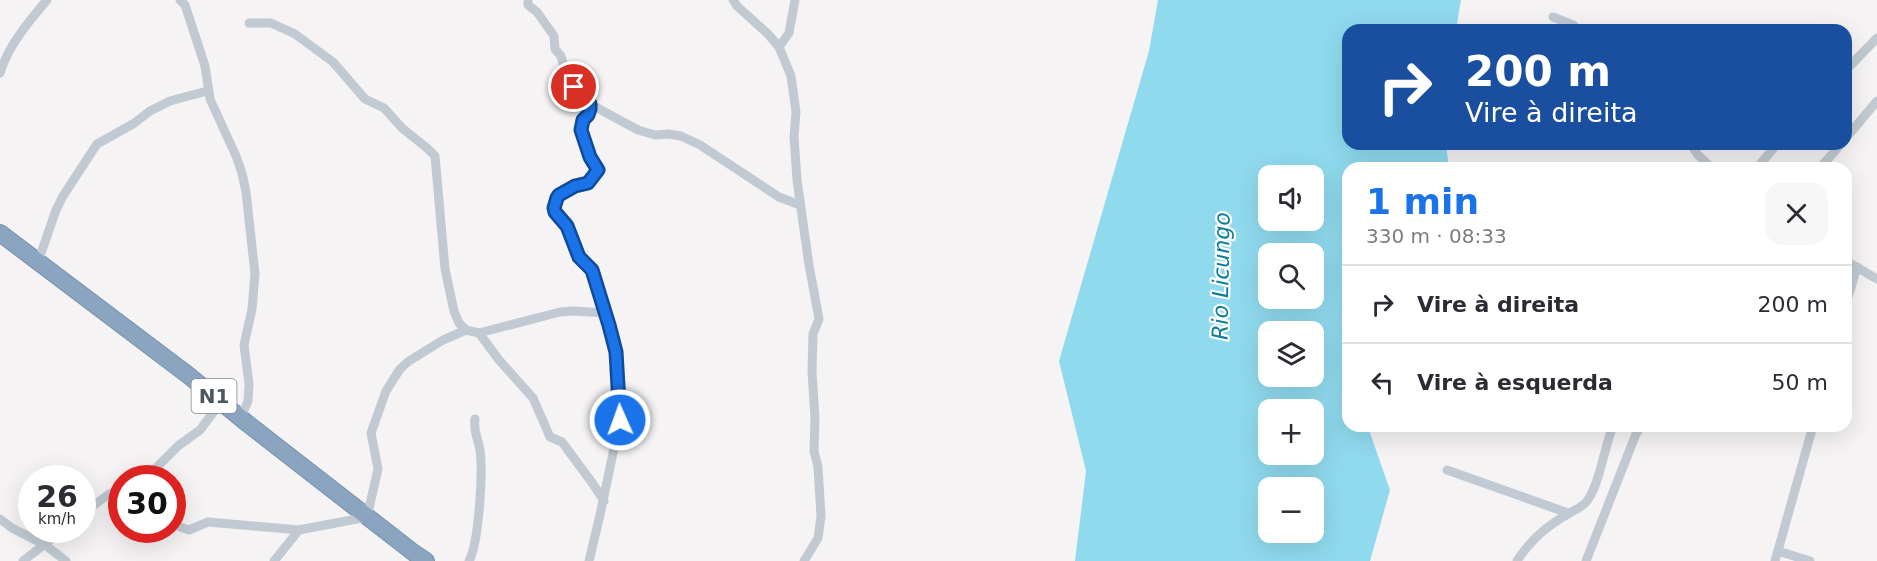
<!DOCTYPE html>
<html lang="pt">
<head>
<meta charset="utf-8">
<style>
	body { margin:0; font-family:"DejaVu Sans",sans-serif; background:#f7f7f7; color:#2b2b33; height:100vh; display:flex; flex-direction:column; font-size:22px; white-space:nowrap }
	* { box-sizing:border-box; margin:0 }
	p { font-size:20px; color:#7c7c81 }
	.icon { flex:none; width:33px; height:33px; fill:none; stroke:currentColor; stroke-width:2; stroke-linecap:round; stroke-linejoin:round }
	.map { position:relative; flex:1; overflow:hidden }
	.drawer { position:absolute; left:1342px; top:162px; width:510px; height:270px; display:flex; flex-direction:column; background:#fff; border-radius:18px; box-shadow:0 6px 24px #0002 }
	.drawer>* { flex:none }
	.banner { position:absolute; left:1342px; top:24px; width:510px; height:126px; border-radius:18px; box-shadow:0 6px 24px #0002; background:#1a4fa0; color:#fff; overflow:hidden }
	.fabs { position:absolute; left:1258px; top:165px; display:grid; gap:12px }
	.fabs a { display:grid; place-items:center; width:66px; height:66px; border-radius:12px; background:#fff; box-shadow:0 6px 24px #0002; font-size:30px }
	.speed { position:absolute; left:18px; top:465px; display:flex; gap:12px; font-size:30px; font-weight:700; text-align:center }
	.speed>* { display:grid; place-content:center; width:78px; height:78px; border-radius:50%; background:#fff; box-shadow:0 6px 24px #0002; line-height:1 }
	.speed small { font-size:15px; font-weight:400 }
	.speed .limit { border:9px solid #d22; background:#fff; color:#111 }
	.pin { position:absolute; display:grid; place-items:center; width:51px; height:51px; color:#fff; margin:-26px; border:3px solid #fff; border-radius:50%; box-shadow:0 2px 6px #0007 }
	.me { position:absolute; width:66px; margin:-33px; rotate:358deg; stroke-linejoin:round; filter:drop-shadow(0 0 4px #0008) }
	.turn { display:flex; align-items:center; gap:21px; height:126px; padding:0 24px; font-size:27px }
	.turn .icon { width:78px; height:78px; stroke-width:2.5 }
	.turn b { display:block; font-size:42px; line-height:51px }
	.round { display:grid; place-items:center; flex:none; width:63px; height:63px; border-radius:18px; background:#f7f7f7 }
	.overview { display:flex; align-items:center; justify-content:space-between; height:102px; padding:0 24px }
	h1 { font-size:36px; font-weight:700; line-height:45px; color:#1a73e8 }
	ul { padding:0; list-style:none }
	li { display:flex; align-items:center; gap:18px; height:78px; padding:0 24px; border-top:2px solid #e1e1e2 }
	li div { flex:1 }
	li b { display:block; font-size:22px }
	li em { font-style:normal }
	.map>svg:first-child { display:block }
</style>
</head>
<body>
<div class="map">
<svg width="1877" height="561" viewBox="0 0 1877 561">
	<rect width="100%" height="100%" fill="#f5f3f3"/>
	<path fill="#90daee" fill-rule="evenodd" d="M1158,0H1461L1456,30H1348V144H1446L1449,168H1348V426H1370L1369,430L1390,490L1370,561H1075L1086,471L1059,361L1149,51ZM1269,176H1314V220H1269ZM1269,254H1314V298H1269ZM1269,332H1314V376H1269ZM1269,410H1314V454H1269ZM1269,488H1314V532H1269Z"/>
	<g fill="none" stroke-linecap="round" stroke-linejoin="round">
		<defs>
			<path id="highway" d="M0,233L188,375L248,424L414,553L426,561"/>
		</defs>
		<use href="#highway" stroke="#7690ad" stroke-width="18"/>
		<g stroke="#c1cad2" stroke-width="9">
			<path d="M180,0L185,5L205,66L210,99L236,156L242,173L246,192L255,274L252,309L244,345L249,384L248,401L241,417"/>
			<path d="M528,0V5L537,12L554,36L555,49L561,56L563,63L566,80L590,104C591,113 586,115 583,122C579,134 591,159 598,169L597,173L588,183L575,186L559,195L557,198L554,208L555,212L567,226L579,257L592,270L616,352L620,420L600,515L589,561"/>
			<path d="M733,0L737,6L768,34L779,47L791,76L796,112L794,137L797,180L809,265L819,319L813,334L812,371L815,419L814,451L818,467L821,516L818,538L804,561"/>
			<path d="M1553,17L1573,25L1578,30"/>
			<path d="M249,23H271L295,34L333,62L365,99L384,108L402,128L427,148L435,156L445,269L454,311L459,323L466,330L479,333L560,312L573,311L605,313"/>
			<path d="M779,47L789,33L795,0"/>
			<path d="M1846,70L1877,38"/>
			<path d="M0,73C8,46 29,21 47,0"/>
			<path d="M590,104L638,130L655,135L668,134L681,136L700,145L779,197L800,205"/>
			<path d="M1846,138L1877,101"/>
			<path d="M1691,144L1697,154L1712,168"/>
			<path d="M1757,168L1777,144"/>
			<path d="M1820,168L1841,144"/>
			<path d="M1846,261L1877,279"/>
			<path d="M38,262L56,210L63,196L97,144L133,124L150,111L170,101L207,91"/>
			<path d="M1846,304L1857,267"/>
			<path d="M479,333L499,360L533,398L550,437L562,442L593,484L604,501"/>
			<path d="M1447,470L1568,513"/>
			<path d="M149,478L152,472L178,446L200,430L221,402"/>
			<path d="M82,514L109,494L122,492"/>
			<path d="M0,519L12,528L45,545L66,561"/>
			<path d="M172,524L189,530L208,522L299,530"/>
			<path d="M1778,551L1810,561"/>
			<path d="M23,561L63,530"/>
			<path d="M274,561L299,530L367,517L378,469L371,433L386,391L400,369L409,361L443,340L466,330"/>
			<path d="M469,561C479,543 483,472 480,450C478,438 473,431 475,419"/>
			<path d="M1517,561C1529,542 1548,525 1568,514C1575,509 1582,508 1587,501C1600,483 1604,448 1613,426"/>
			<path d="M1586,561L1636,434L1641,426"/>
			<path d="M1775,561L1813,426"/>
		</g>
		<use href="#highway" stroke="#8ba5c1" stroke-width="16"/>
	</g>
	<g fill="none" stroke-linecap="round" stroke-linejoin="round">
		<defs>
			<path id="route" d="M574,87L590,104V109L588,115L583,120L581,130L590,157L598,170L588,183L575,186L559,195L557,198L554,208L555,212L567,226L579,257L592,270L609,325L616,352L620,420"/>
		</defs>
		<use href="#route" stroke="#114b97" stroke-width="15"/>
		<use href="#route" stroke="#1a73e8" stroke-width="10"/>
	</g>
	<g text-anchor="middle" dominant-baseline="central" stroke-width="4.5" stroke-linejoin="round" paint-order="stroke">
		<rect fill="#fff" stroke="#808990" stroke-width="1.5" x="191.5" y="379" width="45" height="34" rx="4.5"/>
		<g font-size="20" font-weight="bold" fill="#4a5661">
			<text x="214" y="396">N1</text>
		</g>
		<g font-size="22" font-style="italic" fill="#0c7c9b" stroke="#fff">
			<text transform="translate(1221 276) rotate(-89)">Rio Licungo</text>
		</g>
	</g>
</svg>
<div class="fabs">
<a><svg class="icon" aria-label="sound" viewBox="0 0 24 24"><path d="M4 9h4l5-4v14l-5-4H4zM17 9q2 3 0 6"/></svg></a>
<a><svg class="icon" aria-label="search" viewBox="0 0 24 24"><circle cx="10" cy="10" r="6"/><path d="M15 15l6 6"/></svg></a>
<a><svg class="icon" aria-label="layers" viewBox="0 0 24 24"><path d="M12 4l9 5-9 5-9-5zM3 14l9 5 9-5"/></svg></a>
<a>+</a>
<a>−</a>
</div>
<div class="speed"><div>26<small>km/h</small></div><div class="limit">30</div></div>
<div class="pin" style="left:574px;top:87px;background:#d93025"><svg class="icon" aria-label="arrive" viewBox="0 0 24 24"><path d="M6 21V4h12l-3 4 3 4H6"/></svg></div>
<svg class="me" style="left:620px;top:420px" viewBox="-20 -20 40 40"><circle r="17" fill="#1a73e8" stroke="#fff" stroke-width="3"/><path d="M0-11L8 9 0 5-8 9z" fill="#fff"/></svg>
<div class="banner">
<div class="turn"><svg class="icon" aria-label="right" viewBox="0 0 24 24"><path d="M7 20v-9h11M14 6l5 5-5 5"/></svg><div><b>200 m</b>Vire à direita</div></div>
</div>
<section class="drawer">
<div class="overview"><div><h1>1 min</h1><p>330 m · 08:33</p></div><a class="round"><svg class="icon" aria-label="close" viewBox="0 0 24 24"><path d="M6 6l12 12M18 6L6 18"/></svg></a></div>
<ul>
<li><svg class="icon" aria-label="right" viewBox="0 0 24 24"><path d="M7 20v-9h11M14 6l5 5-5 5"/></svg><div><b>Vire à direita</b></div><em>200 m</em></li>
<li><svg class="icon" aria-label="left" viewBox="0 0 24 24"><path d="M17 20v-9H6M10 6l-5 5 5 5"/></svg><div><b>Vire à esquerda</b></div><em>50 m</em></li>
</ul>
</section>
</div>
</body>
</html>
